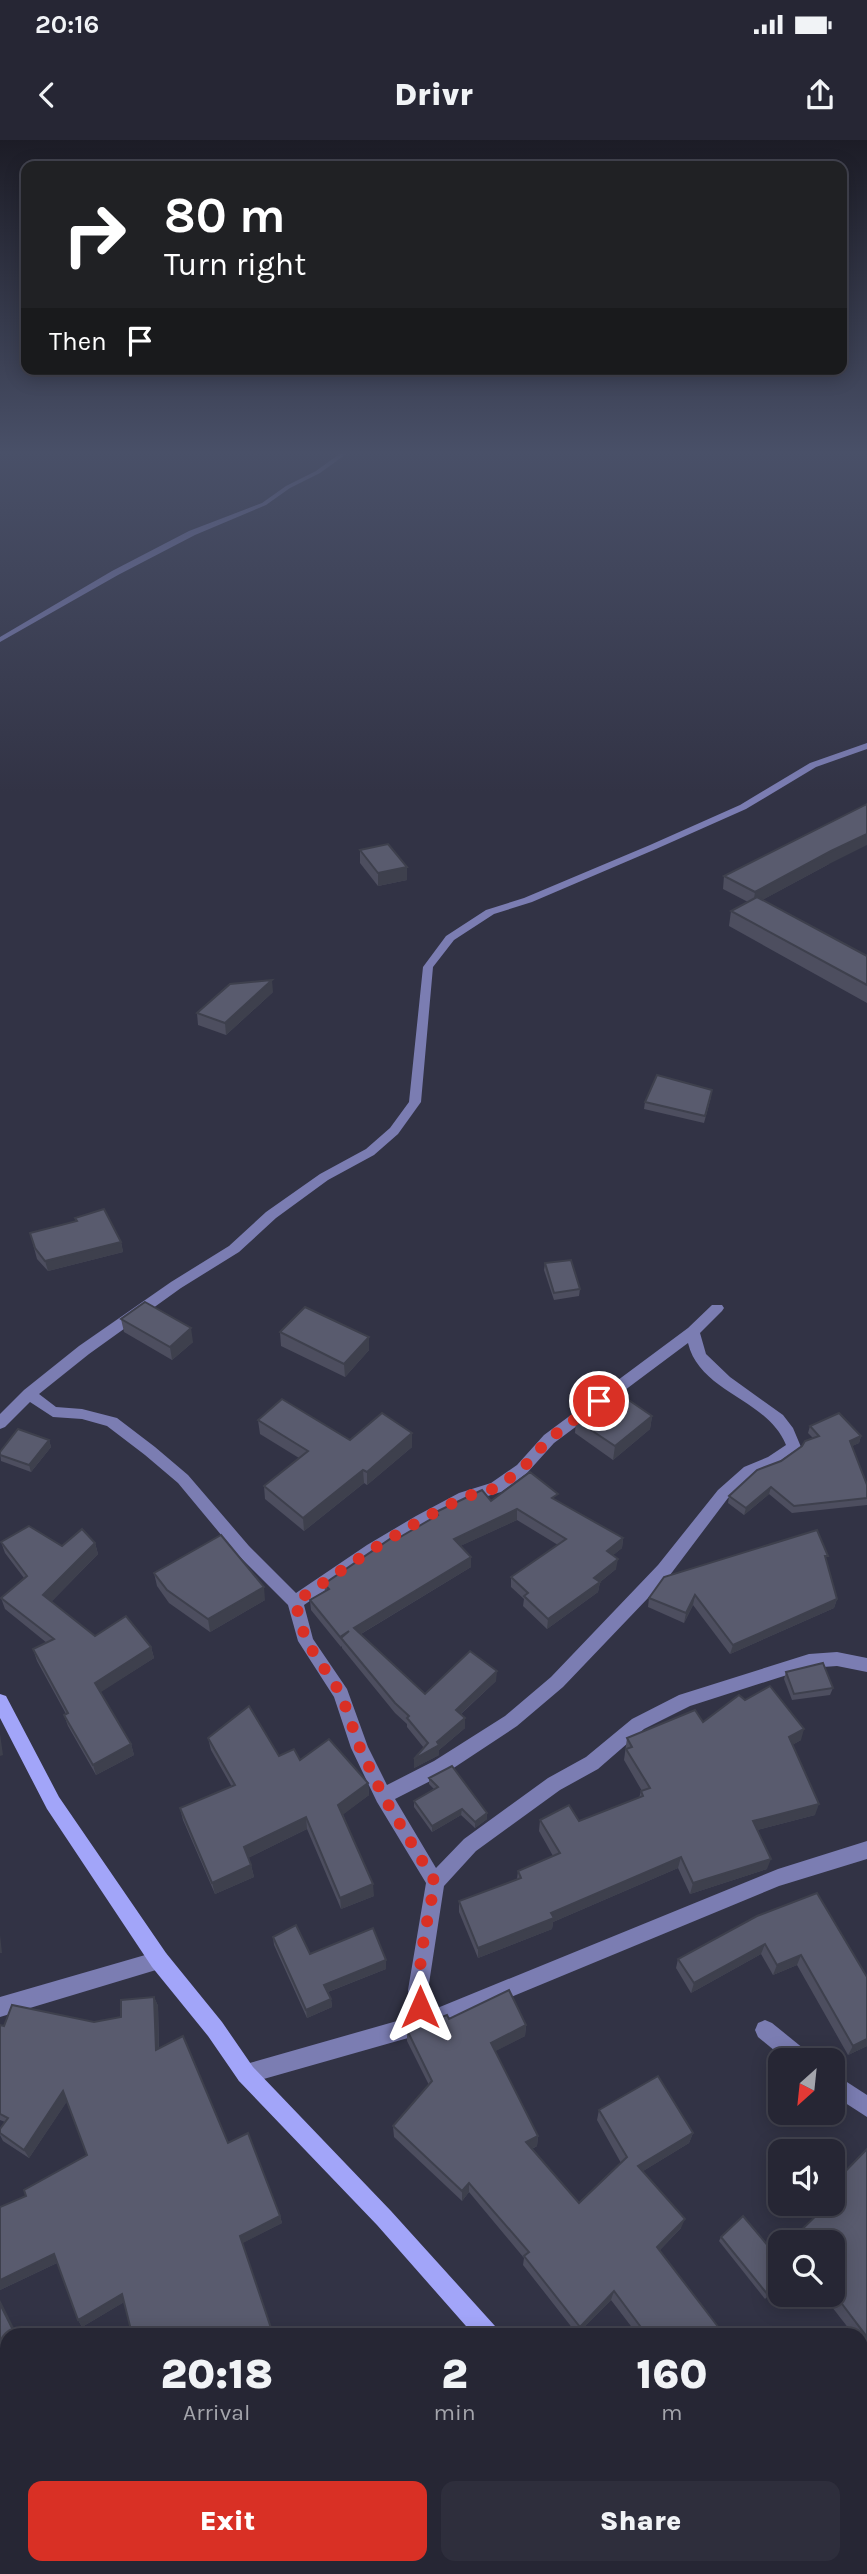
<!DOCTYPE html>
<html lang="en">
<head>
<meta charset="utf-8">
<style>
	body { margin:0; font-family:Karla,sans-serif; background:#2e2e3c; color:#f1f3f6; height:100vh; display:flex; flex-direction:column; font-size:26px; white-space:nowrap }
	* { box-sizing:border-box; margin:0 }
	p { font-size:23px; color:#a4a5ac }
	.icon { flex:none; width:38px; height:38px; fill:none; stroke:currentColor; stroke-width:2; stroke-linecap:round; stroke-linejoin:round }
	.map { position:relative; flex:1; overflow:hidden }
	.details { position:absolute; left:0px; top:2188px; width:868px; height:247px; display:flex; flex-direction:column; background:#262634; border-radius:21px 21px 0 0; box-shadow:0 4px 18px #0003,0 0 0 2px #42434f }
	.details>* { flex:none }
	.hud { position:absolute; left:21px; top:21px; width:826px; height:214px; border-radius:14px; box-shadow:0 4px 18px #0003,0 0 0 2px #42434f; background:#202124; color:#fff; overflow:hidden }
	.needle { width:46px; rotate:207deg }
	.controls { position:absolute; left:768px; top:1908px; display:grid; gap:14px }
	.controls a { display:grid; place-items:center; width:77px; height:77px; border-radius:14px; background:#262634; box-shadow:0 4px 18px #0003,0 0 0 2px #42434f; font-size:35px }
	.pin { position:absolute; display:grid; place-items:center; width:60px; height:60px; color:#fff; margin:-30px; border:4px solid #fff; border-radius:50%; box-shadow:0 2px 7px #0007 }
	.me { position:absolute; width:77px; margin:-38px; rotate:0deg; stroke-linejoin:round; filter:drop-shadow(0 0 5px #0008) }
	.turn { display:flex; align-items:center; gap:24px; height:147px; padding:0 28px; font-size:32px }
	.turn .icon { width:91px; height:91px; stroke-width:2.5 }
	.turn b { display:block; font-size:49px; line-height:60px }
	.then { display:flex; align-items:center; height:66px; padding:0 28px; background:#0003; gap:14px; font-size:26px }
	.eta { display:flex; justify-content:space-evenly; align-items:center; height:119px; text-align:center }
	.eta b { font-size:42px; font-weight:800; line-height:49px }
	.button { display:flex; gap:14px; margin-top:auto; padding:14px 28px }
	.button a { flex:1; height:80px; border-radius:14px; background:#d93025; color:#fff; font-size:28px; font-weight:800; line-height:80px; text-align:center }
	.button a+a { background:#2e2e3c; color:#f1f3f6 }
	.status { display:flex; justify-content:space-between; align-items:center; height:49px; padding:0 35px; background:#262634; direction:ltr }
	.status svg { height:19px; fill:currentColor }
	header { display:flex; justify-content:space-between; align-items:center; height:91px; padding:0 28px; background:#262634; font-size:32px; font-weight:800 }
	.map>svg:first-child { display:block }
</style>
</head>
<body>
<div class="status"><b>20:16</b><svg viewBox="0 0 49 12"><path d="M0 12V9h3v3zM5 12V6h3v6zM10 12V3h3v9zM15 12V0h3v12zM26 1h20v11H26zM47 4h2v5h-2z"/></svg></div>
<header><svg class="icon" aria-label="back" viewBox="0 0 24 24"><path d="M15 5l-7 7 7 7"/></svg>Drivr<svg class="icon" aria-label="share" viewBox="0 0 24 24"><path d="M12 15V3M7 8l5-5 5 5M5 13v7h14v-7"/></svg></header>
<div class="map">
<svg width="867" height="2434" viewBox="0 0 867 2434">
	<rect width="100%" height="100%" fill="#323345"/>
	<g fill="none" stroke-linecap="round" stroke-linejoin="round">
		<g fill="#7b7db2" fill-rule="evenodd">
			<path d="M342,312H349L320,333L290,348L266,365L195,395L118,435L0,502V497L112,431L189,391L262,363L286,346L316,331Z"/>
			<path d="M867,603V609L816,627L746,669L656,709L532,762L494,774L454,800L433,827L421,962L398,994L374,1015L328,1040L276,1078L239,1112L181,1148L89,1214L39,1254L56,1267L82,1269L117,1278L155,1307L188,1335L249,1406L296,1453L367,1405L416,1376L459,1353L491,1343L517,1325L544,1295L688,1188L712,1165H722L724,1168L722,1171L700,1193L706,1214L730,1237L783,1275L793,1288L801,1307L799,1311L778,1325L754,1335L728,1358L670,1435L563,1547L517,1586L446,1633L395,1659L436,1728L464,1699L548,1638L586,1617L632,1579L679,1555L809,1514L837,1512L867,1518V1532L837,1526L809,1528L690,1566L644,1589L598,1629L560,1650L476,1711L444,1746L428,1850L430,1871L778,1729L867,1701V1719L779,1746L422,1894L246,1944L239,1941L236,1934L239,1927L246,1924L411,1877L408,1850L426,1743L377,1662L351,1608L334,1557L298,1501L288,1465L237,1414L178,1343L145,1315L107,1286L82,1279L53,1277L30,1262L5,1287L0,1289V1274L24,1250L79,1206L171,1142L229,1106L266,1072L320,1034L366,1009L390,988L409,962L423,827L446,796L486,770L524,758L650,705L740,665L810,623ZM688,1203C700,1253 767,1258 786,1305L768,1317L744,1327L718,1350L658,1425L551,1537L505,1576L434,1621L387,1645L368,1607L347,1549L313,1499L304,1465L379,1413L426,1384L468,1362L501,1352L527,1333L554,1303Z"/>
			<path d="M159,1811L166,1813L168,1820L166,1827L0,1877V1857Z"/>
			<path d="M765,1880L772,1883L809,1913L812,1920H786L758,1897L755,1890L758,1883Z"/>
			<path d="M833,1933L867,1955V1977L833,1955Z"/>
		</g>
		<g fill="#a2a5f9" fill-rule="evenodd">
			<path d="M0,1554L6,1556L59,1657L166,1813L222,1882L253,1927L391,2071L495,2186L498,2194H473L377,2085L239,1941L208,1896L152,1827L47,1669L0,1578Z"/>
			<path d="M685,2427H713L716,2434H688Z"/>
		</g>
	</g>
	<g fill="#4d4e5f">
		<path d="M360,710L407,740L378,746L360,723Z"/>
		<path d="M829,724L762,760L867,816V863L729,786L731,771L748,762L723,749L724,736Z"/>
		<path d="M273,852L226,895L198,885L197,873Z"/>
		<path d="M711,957L704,983L644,969L645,962Z"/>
		<path d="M75,1078L121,1102L123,1112L48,1131L37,1119L30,1093L76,1082Z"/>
		<path d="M545,1123L580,1149L579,1156L554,1160L544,1130Z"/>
		<path d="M121,1179L193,1202L172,1220L124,1192Z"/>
		<path d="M280,1192L369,1210L345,1237L281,1206Z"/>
		<path d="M652,1276L650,1289L613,1320L575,1293L576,1280Z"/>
		<path d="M258,1280L350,1300L412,1307L367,1345L364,1343L304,1391L265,1359L264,1346L299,1318L260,1294Z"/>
		<path d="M810,1286L861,1296L859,1303L852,1306L867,1345V1365L792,1373L769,1354L744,1375L728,1363L729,1356L813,1298L808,1293Z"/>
		<path d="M49,1300L51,1307L31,1332L1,1321L0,1312Z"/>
		<path d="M491,1361H557L623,1398L622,1408L613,1415L616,1429L600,1442L598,1452L547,1489L523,1466L524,1459L511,1447V1437L558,1405L517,1380L460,1406L471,1417V1427L361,1494L425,1554L496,1541L461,1574L465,1578V1588L439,1610V1615L414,1628L424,1608L407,1587V1584L395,1573L342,1508V1506L341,1507L311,1470L310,1460L325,1451L324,1444L436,1376V1372Z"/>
		<path d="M1,1402L62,1406L95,1403L98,1414L51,1462L95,1496L151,1507L154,1518L100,1552L131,1604L134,1615L96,1635L68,1586L64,1575L66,1574L37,1521L33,1509L47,1503L5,1469L1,1458L24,1438L5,1413Z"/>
		<path d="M826,1421L837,1459L834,1468L730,1514L693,1465L684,1483L648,1467L649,1458Z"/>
		<path d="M154,1433L265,1460L210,1492L169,1463L157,1446Z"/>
		<path d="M786,1532L833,1548L830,1555L792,1560L784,1539Z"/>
		<path d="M745,1560L801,1600L792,1605L815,1675L757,1690L767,1729L690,1754L678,1728L553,1782L552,1789L478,1818L459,1772V1761L517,1739L518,1731L553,1716L539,1691L540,1680L579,1681L639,1658L641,1651H642L624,1620L627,1598L703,1582Z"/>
		<path d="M208,1598L279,1616L300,1620L368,1643L369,1655L343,1674L374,1756L341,1769L307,1689L248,1718L251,1725L254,1737L215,1754L183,1680L180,1668L232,1647L211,1610Z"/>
		<path d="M429,1638L487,1673V1679L475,1688L461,1675L432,1692L414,1667V1661L434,1649L429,1644Z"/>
		<path d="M817,1753L867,1906L848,1915L797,1825L773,1835L761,1814L691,1853L676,1828L678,1819Z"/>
		<path d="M273,1797L310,1814L386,1820V1829L328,1852L331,1859L332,1867L307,1878L274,1805Z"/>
		<path d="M154,1857L158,1866L159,1908L280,2076L282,2083L124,2162L82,2187L78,2180L57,2123L0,2150L26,2056L87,2015L67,1961L29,2018L3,2001L0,1995V1989L5,1982L0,1980V1885L4,1886L94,1882L121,1877Z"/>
		<path d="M449,1879L526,1885L525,1896L495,1911L538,1996L537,2006L532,2009L579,2063L621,2023L597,1980L599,1970L693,1993L689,2003L643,2031L681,2088L659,2111L719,2188L715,2194H637L611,2160L577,2194L523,2125L524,2118L469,2052L462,2061L394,1997L393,1986L429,1945L407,1901V1890Z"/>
		<path d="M867,2009V2213L861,2205V2194H853L825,2158L821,2162L814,2154H833V2044Z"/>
		<path d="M721,2097L780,2144L765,2159L719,2101Z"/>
		<path d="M791,2427H806L799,2434H797Z"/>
	</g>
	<g fill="#3e404d">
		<path d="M867,694V705L829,724L753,765L755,752L831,711Z"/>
		<path d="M407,727V740L378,746V733Z"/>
		<path d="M272,840L273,852L226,895L225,883Z"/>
		<path d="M121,1102L123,1112L48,1131L45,1121Z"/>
		<path d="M191,1188L193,1202L172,1220L170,1207Z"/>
		<path d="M369,1197V1210L345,1237L344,1224Z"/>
		<path d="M652,1276L650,1289L613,1320L615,1306Z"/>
		<path d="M412,1293V1307L367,1345V1332Z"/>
		<path d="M861,1296L859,1303L848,1308L850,1301Z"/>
		<path d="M49,1300L51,1307L31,1332L29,1325Z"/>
		<path d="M363,1330L364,1343L304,1391L303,1378Z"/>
		<path d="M771,1347L769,1354L744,1375L746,1368Z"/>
		<path d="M517,1369V1380L454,1409V1399Z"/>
		<path d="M623,1398L622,1408L606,1421L607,1411Z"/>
		<path d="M95,1403L98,1414L46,1467L43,1455Z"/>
		<path d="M471,1417V1427L354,1498V1488Z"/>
		<path d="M618,1419L616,1429L600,1442L598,1452L547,1489L548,1479L594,1438Z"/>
		<path d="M264,1447L265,1460L210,1492L208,1479Z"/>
		<path d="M695,1455L693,1465L684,1483L686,1473Z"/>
		<path d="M837,1459L834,1468L730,1514L733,1505Z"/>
		<path d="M151,1507L154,1518L98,1554L95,1543Z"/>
		<path d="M497,1531L496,1541L455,1579L456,1570Z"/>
		<path d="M465,1578V1588L439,1610V1615L414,1628V1619L437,1602Z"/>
		<path d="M804,1589L801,1600L785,1609L789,1597Z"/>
		<path d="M0,1594L3,1615L0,1616Z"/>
		<path d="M131,1604L134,1615L96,1635L93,1625Z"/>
		<path d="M368,1643L369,1655L340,1677L338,1665Z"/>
		<path d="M819,1664L815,1675L749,1692L753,1681Z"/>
		<path d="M462,1669L461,1675L432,1692V1686Z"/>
		<path d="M487,1673V1679L475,1688V1682Z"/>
		<path d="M306,1677L307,1689L246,1719L244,1707Z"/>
		<path d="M681,1717L678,1728L553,1782L552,1789L478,1818V1808L551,1773Z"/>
		<path d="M771,1719L767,1729L690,1754L693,1743Z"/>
		<path d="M251,1725L254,1737L215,1754L212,1743Z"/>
		<path d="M373,1744L374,1756L341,1769L340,1758Z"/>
		<path d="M0,1795L2,1813H0Z"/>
		<path d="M765,1804L761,1814L691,1853L694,1843Z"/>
		<path d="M801,1815L797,1825L773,1835L777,1825Z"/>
		<path d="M386,1820V1829L325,1853L324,1845Z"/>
		<path d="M154,1857L158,1866L159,1919L156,1910Z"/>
		<path d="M331,1859L332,1867L307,1878L306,1870Z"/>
		<path d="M526,1885L525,1896L490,1914L491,1903Z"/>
		<path d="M867,1899V1906L848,1915L853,1906Z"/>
		<path d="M63,1951L68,1960L29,2018L24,2010Z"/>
		<path d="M693,1993L689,2003L635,2036L638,2026Z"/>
		<path d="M538,1996L537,2006L525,2012L526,2002Z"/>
		<path d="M469,2043V2052L462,2061V2051Z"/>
		<path d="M280,2076L282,2083L243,2103L240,2096Z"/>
		<path d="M685,2079L681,2088L654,2116L657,2107Z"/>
		<path d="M54,2114L59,2122L0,2150V2140Z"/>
		<path d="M614,2151L611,2160L577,2194L580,2187Z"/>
		<path d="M122,2154L126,2161L82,2187L78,2180Z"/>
		<path d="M0,2160L17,2194H15L0,2164Z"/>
		<path d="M7,2407V2416L0,2421V2412Z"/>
		<path d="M149,2427H160L149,2434H138Z"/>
		<path d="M413,2427H428L404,2434H389Z"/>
	</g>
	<g fill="#595b6e" stroke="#3e404d" stroke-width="2">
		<path d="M867,664V694L831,711L755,752L724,736Z"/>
		<path d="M388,704L407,727L378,733L360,710Z"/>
		<path d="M757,757L867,816V845L731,771Z"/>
		<path d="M272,840L225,883L197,873L230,844Z"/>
		<path d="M657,935L712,950L705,976L645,962Z"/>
		<path d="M104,1069L121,1102L45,1121L35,1108L30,1093L77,1081L75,1078Z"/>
		<path d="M571,1120L580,1149L554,1153L545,1123Z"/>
		<path d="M145,1162L191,1188L170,1207L121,1179Z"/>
		<path d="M305,1167L369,1197L344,1224L280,1192Z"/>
		<path d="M614,1250L652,1276L615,1306L576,1280Z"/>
		<path d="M282,1259L350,1300L382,1273L412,1293L367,1332L363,1330L303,1378L264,1346L308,1311L258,1280Z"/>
		<path d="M839,1273L861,1296L850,1301L867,1345V1358L794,1366L771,1347L746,1368L729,1356L757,1330L781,1321L802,1306L805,1301L819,1296L810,1286Z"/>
		<path d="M18,1289L49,1300L29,1325L0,1315V1312Z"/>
		<path d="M530,1332L558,1354L552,1358L623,1398L607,1411L618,1419L594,1438L600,1442L548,1479L524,1456L528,1453L511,1437L566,1399L517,1369L454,1399L471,1417L354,1488L425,1554L470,1511L497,1531L456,1570L465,1578L437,1602L439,1605L414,1619L428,1603L407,1578L409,1576L395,1563L341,1498L349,1491L340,1497L310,1460L329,1449L324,1444L393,1397L395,1400L438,1375L436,1372L482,1350L491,1361Z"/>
		<path d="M29,1386L62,1406L82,1389L95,1403L43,1455L95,1496L126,1476L151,1507L95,1543L131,1604L93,1625L64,1575L68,1573L33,1509L54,1499L1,1458L27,1436L1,1402Z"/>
		<path d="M817,1390L828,1416H825L837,1459L733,1505L695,1455L686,1473L649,1458L664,1437Z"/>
		<path d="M221,1395L264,1447L208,1479L167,1450L154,1433Z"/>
		<path d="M823,1523L833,1548L794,1554L786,1532Z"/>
		<path d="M770,1546L804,1589L789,1597L819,1664L753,1681L771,1719L693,1743L681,1717L551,1773L554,1778L478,1808L459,1761L521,1738L518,1731L560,1713L540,1680L569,1665L579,1681L643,1656L641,1651L650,1648L626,1609L632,1607L627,1598L695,1570L703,1582L739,1555L745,1560Z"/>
		<path d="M249,1566L279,1616L294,1609L300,1620L329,1599L368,1643L338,1665L373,1744L340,1758L306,1677L244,1707L251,1725L212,1743L180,1668L235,1645L208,1598Z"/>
		<path d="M452,1626L487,1673L475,1682L462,1669L432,1686L414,1661L438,1647L429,1638Z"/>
		<path d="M817,1753L867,1837V1899L853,1906L801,1815L777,1825L765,1804L694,1843L678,1819L757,1776Z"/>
		<path d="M296,1785L310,1814L373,1788L386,1820L324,1845L331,1859L306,1870L273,1797Z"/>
		<path d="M509,1850L526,1885L491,1903L538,1996L526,2002L579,2063L627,2017L599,1970L658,1936L693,1993L638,2026L685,2079L657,2107L719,2188L712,2194H646L614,2151L580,2187L524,2116L529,2112L469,2043L462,2051L393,1986L432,1941L407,1890L447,1875L449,1879Z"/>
		<path d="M154,1857L156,1910L183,1896L228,2003L248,1993L280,2076L240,2096L273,2194H132L122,2154L78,2180L54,2114L0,2140V2067L26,2056L24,2050L87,2015L63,1951L24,2010L0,1993V1989L8,1978L0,1974V1885L4,1886L12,1865L94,1882L121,1877V1860Z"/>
		<path d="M867,2009V2197L833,2152V2102H789L829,2063H833V2060L836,2056L833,2052V2044Z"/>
		<path d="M743,2076L780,2120V2142L768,2155L721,2097Z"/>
		<path d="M0,2164L15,2194H7V2407L0,2412Z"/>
		<path d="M83,2427H149L138,2434H85Z"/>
		<path d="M181,2427H257L261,2434H184Z"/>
		<path d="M310,2427H413L389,2434H312Z"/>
		<rect x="430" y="2427" width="77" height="7"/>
	</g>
	<linearGradient id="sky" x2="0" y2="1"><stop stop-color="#1c1c26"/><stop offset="0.48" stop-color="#495068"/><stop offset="1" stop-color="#495068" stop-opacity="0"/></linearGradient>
	<rect width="867" height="652" fill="url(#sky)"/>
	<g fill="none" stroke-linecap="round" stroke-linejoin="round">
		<path stroke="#d93025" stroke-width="12" stroke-dasharray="0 21.6" d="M420,1867C416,1826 427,1783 435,1742L383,1656L360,1608L341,1554L306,1501L295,1462L373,1409L421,1380L464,1357L496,1348L522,1329L549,1299L599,1261"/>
	</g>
</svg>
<div class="controls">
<a><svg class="needle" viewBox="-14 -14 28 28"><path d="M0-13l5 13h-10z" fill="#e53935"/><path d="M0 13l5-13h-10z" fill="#a4a5ac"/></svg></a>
<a><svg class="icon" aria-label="sound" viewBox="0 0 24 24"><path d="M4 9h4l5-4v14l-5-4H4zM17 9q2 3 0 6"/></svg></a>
<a><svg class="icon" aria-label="search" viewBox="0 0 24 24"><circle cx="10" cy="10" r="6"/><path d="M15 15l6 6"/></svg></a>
</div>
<div class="pin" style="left:599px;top:1261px;background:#d93025"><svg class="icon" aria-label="arrive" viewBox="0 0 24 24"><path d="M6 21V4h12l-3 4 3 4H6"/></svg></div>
<svg class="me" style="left:420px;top:1867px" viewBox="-20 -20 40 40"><path d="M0-17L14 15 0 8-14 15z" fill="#d93025" stroke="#fff" stroke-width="4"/></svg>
<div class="hud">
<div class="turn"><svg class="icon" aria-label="right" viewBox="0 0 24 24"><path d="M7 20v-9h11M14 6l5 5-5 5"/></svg><div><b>80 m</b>Turn right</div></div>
<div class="then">Then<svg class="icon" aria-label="arrive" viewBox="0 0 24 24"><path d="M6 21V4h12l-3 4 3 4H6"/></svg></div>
</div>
<section class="details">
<div class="eta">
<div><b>20:18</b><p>Arrival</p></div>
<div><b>2</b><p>min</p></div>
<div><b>160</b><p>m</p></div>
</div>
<div class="button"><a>Exit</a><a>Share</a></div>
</section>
</div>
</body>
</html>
